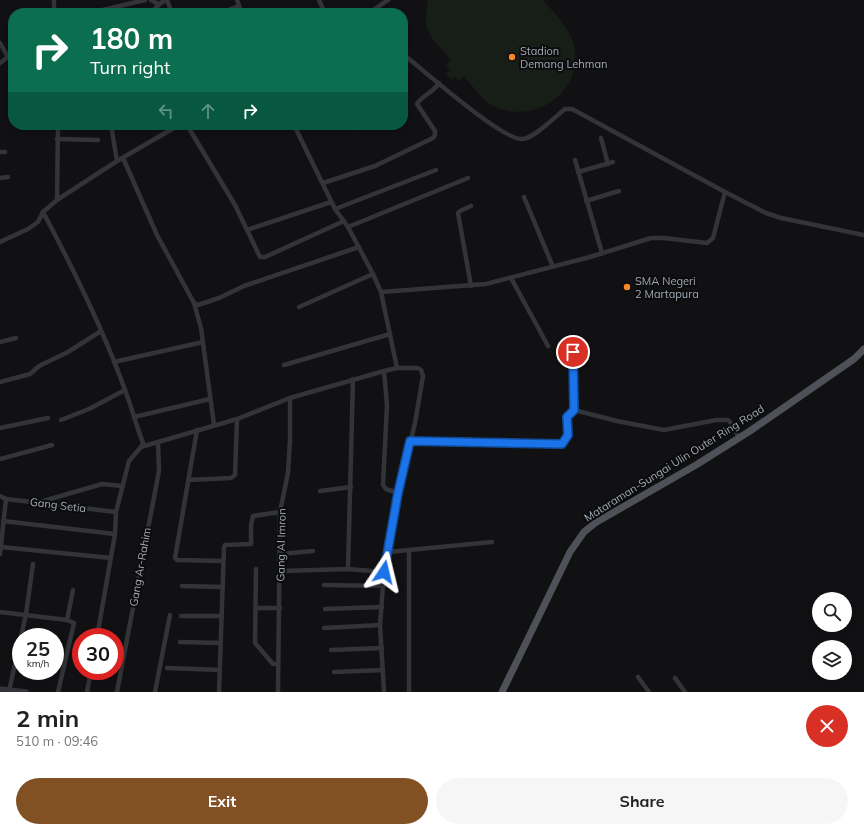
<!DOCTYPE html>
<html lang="en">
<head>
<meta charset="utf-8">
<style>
	body { margin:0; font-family:Mulish,sans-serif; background:#f6f6f6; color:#222; height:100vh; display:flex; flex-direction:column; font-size:15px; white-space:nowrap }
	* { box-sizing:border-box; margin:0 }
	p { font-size:13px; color:#767676 }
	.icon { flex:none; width:22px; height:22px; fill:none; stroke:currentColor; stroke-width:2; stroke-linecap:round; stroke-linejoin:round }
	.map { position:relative; height:692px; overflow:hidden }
	.drawer { display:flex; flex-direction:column; background:#fff; flex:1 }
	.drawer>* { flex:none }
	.hud { position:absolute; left:8px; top:8px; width:400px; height:122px; border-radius:16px; box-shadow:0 2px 6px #0003; background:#0b6e4f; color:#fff; overflow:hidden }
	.fabs { position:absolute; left:812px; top:592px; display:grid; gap:8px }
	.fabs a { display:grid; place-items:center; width:40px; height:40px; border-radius:50%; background:#fff; box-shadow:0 2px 6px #0003; font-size:20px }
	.speed { position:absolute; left:12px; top:628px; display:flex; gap:8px; font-size:20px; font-weight:700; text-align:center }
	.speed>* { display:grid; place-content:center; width:52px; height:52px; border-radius:50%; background:#fff; box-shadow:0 2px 6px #0003; line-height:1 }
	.speed small { font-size:10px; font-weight:400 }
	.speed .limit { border:6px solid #d22; background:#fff; color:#111 }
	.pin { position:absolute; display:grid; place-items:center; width:34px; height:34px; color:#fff; margin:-17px; border:2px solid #fff; border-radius:50%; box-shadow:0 1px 4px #0007 }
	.me { position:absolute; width:44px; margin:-22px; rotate:10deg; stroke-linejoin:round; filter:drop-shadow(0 0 3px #0008) }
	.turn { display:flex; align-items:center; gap:14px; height:84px; padding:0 16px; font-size:18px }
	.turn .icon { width:52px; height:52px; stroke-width:2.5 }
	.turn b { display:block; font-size:28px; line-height:34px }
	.lanes { display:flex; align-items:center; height:38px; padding:0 16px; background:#0003; justify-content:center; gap:20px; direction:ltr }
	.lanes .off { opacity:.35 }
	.round { display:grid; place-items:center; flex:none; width:42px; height:42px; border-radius:21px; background:#f6f6f6 }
	.headline { display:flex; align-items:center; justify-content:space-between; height:68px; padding:0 16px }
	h1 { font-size:24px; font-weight:700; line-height:30px }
	.action { display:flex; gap:8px; margin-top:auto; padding:8px 16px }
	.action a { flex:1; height:46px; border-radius:24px; background:#815124; color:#fff; font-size:16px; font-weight:700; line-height:46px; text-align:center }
	.action a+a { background:#f6f6f6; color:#222 }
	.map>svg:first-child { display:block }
</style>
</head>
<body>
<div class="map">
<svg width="864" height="692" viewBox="0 0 864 692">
	<rect width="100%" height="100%" fill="#111113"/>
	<path fill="#171d17" d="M428,0H543C554,13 568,26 573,42C587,88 539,124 497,108C483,102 474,88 464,76L459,81L455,77L451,80L446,73L450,70L446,65L451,60C443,50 427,37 426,23C425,16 427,7 428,0Z"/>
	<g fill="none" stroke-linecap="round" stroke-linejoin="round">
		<g stroke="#323438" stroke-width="4.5">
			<path d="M54,0V13"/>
			<path d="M151,0L158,4"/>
			<path d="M167,0L172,13"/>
			<path d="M237,0L242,13"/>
			<path d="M319,0L325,13"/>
			<path d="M94,12L145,0"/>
			<path d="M80,13H94"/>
			<path d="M148,13C157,11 157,2 167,0"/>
			<path d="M220,13L239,6"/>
			<path d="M369,13L388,0"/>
			<path d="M0,43L8,57"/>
			<path d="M403,54C422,69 504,142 523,139C534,138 555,117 565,109H572L725,192L766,213L781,218L864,235"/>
			<path d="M0,63L13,53"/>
			<path d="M111,125L117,161"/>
			<path d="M187,125L235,205L260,257H265L344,221"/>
			<path d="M294,125L335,209L348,227L373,274L381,292L397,368"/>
			<path d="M355,125L357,128"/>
			<path d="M601,138L608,164"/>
			<path d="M57,139L98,140"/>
			<path d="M0,152H5"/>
			<path d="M123,158L157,235L194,303"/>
			<path d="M575,160L602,253"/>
			<path d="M578,172L613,162"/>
			<path d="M0,178L8,177"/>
			<path d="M323,183L375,166L433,138L435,135V131L417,104C422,95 433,93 439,83"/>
			<path d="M524,197L553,267"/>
			<path d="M57,200L58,125"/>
			<path d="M586,201L619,191"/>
			<path d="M335,209L436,170"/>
			<path d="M43,212C74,270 103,329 125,390C132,408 136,425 143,443L141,447L129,461L116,512L115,534L97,637"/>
			<path d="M348,227L468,178"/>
			<path d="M247,230L331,202"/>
			<path d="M0,242L28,229L38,222L43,212L57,200L117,161L179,125"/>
			<path d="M511,278L548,346"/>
			<path d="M471,286L458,213L460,211L471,206"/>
			<path d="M381,292L486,284L590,257L651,238H664L707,243L713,238L725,192"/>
			<path d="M299,307L373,274"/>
			<path d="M0,342L16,338"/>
			<path d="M114,362L203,342"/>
			<path d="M284,365L390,334"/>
			<path d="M384,371L387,405L383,485L386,489L398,493"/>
			<path d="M0,382L30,374L39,366L68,352L101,331"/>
			<path d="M574,410L617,421L664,430L716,420H728L731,423L739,438"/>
			<path d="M134,417L210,399"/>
			<path d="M61,420L89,409L125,390"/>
			<path d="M214,425L201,328L194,303L198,305L219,298L244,286L359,247"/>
			<path d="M0,428L48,418"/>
			<path d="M197,430L175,558L177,560L223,561"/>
			<path d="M410,441L562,444L568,435L567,417L574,410L573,352"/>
			<path d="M141,447L237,419L290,398L384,371L397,368H418L421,370L423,376L415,423L398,493L384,572L380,625L384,692"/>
			<path d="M0,459L52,445"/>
			<path d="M188,480L231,478L235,475L237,419"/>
			<path d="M320,491L351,487"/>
			<path d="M0,496L6,499L116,512"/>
			<path d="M40,502L102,484L123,486"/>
			<path d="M3,521L115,534"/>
			<path d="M1,547L111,558"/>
			<path d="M388,552L492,542"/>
			<path d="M0,554L6,499"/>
			<path d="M281,554L313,551"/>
			<path d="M256,569L255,643L273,664H278"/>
			<path d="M348,569L353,379"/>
			<path d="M281,571L348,569L384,572"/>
			<path d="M324,585L383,586"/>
			<path d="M182,586L223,587"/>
			<path d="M255,608H280"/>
			<path d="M325,609L382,607"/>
			<path d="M0,612L67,620L74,623L58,692"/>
			<path d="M181,616H222"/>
			<path d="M67,620L73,590"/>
			<path d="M324,628L380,625"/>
			<path d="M21,637L26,614L33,564"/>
			<path d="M180,642L221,643"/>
			<path d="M331,650L382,648"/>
			<path d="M167,668L220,670"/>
			<path d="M334,672L383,670"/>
			<path d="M638,677L649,692"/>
			<path d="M675,678L685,692"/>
			<path d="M9,691L21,638"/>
			<path d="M87,692L91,671"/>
			<path d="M117,692L159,471L158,442"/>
			<path d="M155,692L170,615"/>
			<path d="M219,692L224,547L225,545L251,544V525L253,516L280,512"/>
			<path d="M278,692L280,512L288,473L290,440V398"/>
			<path d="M409,692V550"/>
		</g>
		<path stroke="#323438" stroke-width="5.5" d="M0,689L26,692"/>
		<path stroke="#4e5157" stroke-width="7" d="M502,692L570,552L584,532L595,523L696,465L750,431L854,359L864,349"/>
	</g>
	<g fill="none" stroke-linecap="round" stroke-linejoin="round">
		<defs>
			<path id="route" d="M384,572L398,493L410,441L562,444L568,435L567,417L574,410L573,352"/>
		</defs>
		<use href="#route" stroke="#114b97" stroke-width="10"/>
		<use href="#route" stroke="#1a73e8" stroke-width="7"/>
	</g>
	<g fill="#f68a26" stroke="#0c0c0e" stroke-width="1.5">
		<circle cx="512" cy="57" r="4"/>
		<circle cx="627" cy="287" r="4"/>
	</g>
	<g text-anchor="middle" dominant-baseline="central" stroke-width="4" stroke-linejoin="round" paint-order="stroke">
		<g font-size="11" fill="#a2abb4" stroke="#0c0c0e" text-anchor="start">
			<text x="520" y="51">Stadion<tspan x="520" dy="13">Demang Lehman</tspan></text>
			<text x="635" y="281">SMA Negeri<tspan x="635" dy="13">2 Martapura</tspan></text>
		</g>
		<g font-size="11" fill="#a2abb4" stroke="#0c0c0e">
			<text transform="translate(674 463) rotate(-32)">Mataraman-Sungai Ulin Outer Ring Road</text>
			<text transform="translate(58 505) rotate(7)">Gang Setia</text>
			<text transform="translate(281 545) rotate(-89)">Gang Al Imron</text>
			<text transform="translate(140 567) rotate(-80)">Gang Ar-Rahim</text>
		</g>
	</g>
</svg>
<div class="fabs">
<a><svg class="icon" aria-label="search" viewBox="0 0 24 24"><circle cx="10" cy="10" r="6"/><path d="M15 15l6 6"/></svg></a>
<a><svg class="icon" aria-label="layers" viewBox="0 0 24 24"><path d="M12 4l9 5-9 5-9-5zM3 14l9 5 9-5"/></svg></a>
</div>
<div class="speed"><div>25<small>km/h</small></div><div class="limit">30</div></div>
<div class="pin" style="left:573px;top:352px;background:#d93025"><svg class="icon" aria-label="arrive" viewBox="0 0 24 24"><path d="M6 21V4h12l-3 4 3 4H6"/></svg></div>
<svg class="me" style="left:384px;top:572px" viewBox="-20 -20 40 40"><path d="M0-17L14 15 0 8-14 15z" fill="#1a73e8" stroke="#fff" stroke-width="4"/></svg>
<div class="hud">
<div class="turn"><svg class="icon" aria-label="right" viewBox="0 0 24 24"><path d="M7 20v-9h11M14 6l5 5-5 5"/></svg><div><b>180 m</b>Turn right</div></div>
<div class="lanes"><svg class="icon off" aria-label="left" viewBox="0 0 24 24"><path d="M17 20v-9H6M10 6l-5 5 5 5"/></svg><svg class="icon off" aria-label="ahead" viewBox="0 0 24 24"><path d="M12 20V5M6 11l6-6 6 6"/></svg><svg class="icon" aria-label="right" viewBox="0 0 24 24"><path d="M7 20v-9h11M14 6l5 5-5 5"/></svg></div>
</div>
</div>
<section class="drawer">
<div class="headline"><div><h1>2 min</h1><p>510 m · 09:46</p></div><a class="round" style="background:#d93025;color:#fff"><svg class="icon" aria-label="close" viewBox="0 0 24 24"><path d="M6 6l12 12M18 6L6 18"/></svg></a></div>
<div class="action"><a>Exit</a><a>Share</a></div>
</section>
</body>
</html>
